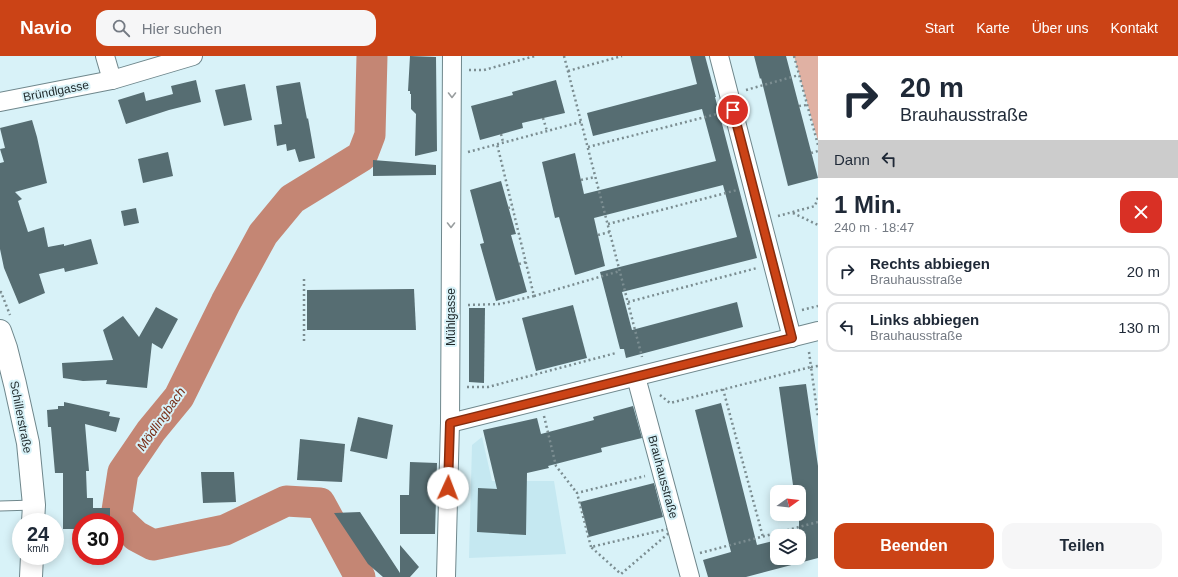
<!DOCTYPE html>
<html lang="de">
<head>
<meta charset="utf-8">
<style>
	body { margin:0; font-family:Arial,sans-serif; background:#f6f6f7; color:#1f2937; height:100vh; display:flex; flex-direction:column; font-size:15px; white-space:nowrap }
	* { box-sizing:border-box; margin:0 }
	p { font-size:13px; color:#747a83 }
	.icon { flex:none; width:22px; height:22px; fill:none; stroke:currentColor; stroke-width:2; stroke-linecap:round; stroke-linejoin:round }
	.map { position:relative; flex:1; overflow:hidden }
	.drawer { display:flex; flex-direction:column; background:#fff; width:360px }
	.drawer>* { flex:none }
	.guide { background:#fff; color:#1f2937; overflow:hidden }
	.needle { width:26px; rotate:75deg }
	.controls { position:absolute; left:770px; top:429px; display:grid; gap:8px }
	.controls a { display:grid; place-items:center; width:36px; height:36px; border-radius:8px; background:#fff; box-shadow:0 2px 10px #0003; font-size:20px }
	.speed { position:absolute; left:12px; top:457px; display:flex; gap:8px; font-size:20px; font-weight:700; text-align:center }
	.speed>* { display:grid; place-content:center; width:52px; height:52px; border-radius:50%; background:#fff; box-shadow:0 2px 10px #0003; line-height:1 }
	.speed small { font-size:10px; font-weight:400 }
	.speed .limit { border:6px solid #d22; background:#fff; color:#111 }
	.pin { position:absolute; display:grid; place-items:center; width:34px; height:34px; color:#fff; margin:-17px; border:2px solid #fff; border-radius:50%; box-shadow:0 1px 4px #0007 }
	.me { position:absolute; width:44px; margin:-22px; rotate:2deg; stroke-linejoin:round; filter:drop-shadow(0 0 3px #0008) }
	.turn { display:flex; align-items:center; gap:14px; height:84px; padding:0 16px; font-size:18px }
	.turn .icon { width:52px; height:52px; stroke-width:2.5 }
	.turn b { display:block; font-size:28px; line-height:34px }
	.then { display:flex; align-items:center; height:38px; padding:0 16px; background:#0003; gap:8px; font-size:15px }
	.round { display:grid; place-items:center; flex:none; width:42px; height:42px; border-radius:12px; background:#f6f6f7 }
	.head { display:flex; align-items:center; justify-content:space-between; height:68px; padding:0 16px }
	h1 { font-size:24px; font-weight:800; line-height:30px }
	.button { display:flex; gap:8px; margin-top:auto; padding:8px 16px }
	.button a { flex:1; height:46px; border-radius:12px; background:#cb4316; color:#fff; font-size:16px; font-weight:800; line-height:46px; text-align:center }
	.button a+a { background:#f6f6f7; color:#1f2937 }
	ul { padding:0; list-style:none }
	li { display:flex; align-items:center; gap:12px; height:50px; margin:0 8px 6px; padding:0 8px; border:2px solid #e0e1e3; border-radius:12px }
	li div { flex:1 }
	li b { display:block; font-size:15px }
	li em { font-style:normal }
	header { display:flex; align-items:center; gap:24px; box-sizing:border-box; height:56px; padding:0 20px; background:#cb4316; color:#fff }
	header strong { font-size:19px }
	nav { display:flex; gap:22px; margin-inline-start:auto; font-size:14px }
	.search { width:280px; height:36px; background:#f6f6f7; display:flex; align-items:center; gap:10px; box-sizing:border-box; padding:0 14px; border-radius:12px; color:#747a83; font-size:15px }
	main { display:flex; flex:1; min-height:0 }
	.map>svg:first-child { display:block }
</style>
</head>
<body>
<header>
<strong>Navio</strong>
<div class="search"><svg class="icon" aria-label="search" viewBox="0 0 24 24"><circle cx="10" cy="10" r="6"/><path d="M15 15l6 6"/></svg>Hier suchen</div>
<nav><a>Start</a><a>Karte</a><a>Über uns</a><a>Kontakt</a></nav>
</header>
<main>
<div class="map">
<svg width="818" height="521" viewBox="0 0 818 521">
	<rect width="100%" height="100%" fill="#d8f2f8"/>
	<path fill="#c5e8f1" d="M482,381L492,425H554L566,498L469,502L472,389Z"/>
	<path fill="#e0b1a3" d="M794,0H818V85Z"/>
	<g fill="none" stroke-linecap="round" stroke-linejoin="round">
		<path stroke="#c48674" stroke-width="31" d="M360,521L320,447L286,445L225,474L153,489L136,480L116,461L123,416L151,375L179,341L226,246L263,178L292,143L362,100L370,79L372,0"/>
	</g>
	<g fill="#566d72">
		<path d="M410,0L436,1L437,95L415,100L416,58L411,53V38H410V35H408Z"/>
		<path d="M690,0H705L716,41H715L757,202L622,236L632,274L737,246L743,271L626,302L624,293H620L600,216L737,181L723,129L594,162L605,210L575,219L559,161L555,162L542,106L575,97L584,138L716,105L702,53L593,80L587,57L697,28Z"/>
		<path d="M754,0H786L818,122L788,130L761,22L760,23Z"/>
		<path d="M196,24L201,46L169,54L126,68L118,44L144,36L146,45L173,38L171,30Z"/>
		<path d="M556,24L565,57L522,67L523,72L480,84L471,50L513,39L512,36Z"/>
		<path d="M300,26L307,63L308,62L315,102L299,106L295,93L287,95L286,88L277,90L274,69L282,68L276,30Z"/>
		<path d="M245,28L252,64L224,70L215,34Z"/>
		<path d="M32,64L37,81L47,127L15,136L22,143L18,145L28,176L44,171L48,191L64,188V190L91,183L98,208L65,216L64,212L39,218L45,237L19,248L4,212L0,193V107L4,106L0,93L5,92L0,72Z"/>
		<path d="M168,96L173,120L143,127L138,103Z"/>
		<path d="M373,104L436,109V119L373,120Z"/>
		<path d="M501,125L516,178L511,179L527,236L496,245L480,188L484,187L470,134Z"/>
		<path d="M136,152L139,167L124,170L121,155Z"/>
		<path d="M414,233L416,274H307V234Z"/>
		<path d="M573,249L587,302L536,315L522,262Z"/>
		<path d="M156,251L178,263L162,293L152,287L147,332L106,328L107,324L83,325L63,322L62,307L113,304L103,274L123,260L139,281Z"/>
		<path d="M469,252H485L484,327L469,326Z"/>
		<path d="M806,328L818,410V502L746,521H708L703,504L731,496L695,354L721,347L757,489L777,484V502H799V480H792L799,478V436H794L779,331Z"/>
		<path d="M64,346L110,356L109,360L120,362L116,376L85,368L89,415H86L87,442H93V452H110V466H81V473H63V417H55L51,371H48L47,354L58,353V350H64Z"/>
		<path d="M633,350L642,382L601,392L602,396L548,410L549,412L527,417L526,479L477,476L478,432L497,433L483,374L537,362L541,378L594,364L593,361Z"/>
		<path d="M358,361L393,369L387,403L350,395Z"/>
		<path d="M300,383L345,388L342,426L297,424Z"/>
		<path d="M410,406L437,407L435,478H400V439H409Z"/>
		<path d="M201,416H234L236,446L203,447Z"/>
		<path d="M654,427L663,461L589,481L580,446Z"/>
		<path d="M360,456L400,517V489L419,511L410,521H383L368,508L334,457Z"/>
	</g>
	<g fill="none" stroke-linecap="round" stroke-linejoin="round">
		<defs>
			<path id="service" d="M0,450L34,449"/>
			<g id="minor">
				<path d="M105,0L112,24"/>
				<path d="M719,0L792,282"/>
				<path d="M0,46L112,24L193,0"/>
				<path d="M636,321L690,521"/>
				<path d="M450,367L818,275"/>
				<path d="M446,521L450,367L452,0"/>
			</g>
			<g id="tertiary">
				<path d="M0,275L6,292L15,328L28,387L34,449L33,466"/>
				<path d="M31,521L32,500"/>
			</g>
		</defs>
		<use href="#service" stroke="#6f878c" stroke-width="11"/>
		<use href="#minor" stroke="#6f878c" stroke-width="20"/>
		<use href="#tertiary" stroke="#6f878c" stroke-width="24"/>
		<g stroke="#7b8d91" stroke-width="2.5" stroke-dasharray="2 3" stroke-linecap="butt">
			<path d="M564,0L642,301"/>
			<path d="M794,0L818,89"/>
			<path d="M469,14H484L535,0"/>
			<path d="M568,15L622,0"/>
			<path d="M746,34L799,19"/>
			<path d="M799,50L807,49"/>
			<path d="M543,62L547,75"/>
			<path d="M501,78L503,86"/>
			<path d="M588,91L717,58"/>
			<path d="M468,96L581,66"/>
			<path d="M811,97L818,95"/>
			<path d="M581,124L595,121"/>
			<path d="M508,152L513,151"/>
			<path d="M793,157L818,169"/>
			<path d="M778,160L815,150L818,141"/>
			<path d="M608,168L737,134"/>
			<path d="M598,179L610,176"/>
			<path d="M519,208L526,206"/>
			<path d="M0,237L1,236L10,259"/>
			<path d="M534,240L620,215"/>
			<path d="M628,246L757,212"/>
			<path d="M468,249L500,248L534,240L497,88"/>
			<path d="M802,254L818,250"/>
			<path d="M304,285V223"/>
			<path d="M809,296L811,311L818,310"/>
			<path d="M467,331H488L616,297"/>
			<path d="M723,333L763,481"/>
			<path d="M660,339L670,347L811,311L818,361"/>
			<path d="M544,360L556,410L577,437"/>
			<path d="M676,471L621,518L591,491Z"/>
			<path d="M591,491L577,437L645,420"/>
			<path d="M700,497L818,466"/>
		</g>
		<use href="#service" stroke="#fff" stroke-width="9"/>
		<use href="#minor" stroke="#fff" stroke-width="18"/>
		<use href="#tertiary" stroke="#fff" stroke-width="22"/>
	</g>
	<defs><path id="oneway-chevron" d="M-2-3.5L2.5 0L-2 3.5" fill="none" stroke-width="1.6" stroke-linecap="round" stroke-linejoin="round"/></defs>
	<g stroke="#999e9f">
		<use href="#oneway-chevron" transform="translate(452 39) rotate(90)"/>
		<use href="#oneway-chevron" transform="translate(451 169) rotate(90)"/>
	</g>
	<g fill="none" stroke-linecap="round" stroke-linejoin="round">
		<defs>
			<path id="route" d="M448,432L450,367L792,282L733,54"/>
		</defs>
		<use href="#route" stroke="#842c0e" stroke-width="10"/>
		<use href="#route" stroke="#cb4316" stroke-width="7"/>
	</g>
	<g text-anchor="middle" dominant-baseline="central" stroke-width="4" stroke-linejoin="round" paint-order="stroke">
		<g font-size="12" fill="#1d2729" stroke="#d8f2f8">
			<text transform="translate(56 35) rotate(-11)">Bründlgasse</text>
			<text transform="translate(451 261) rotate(-90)">Mühlgasse</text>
			<text transform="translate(21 361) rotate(79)">Schillerstraße</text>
			<text transform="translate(663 421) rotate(75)">Brauhausstraße</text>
		</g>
		<g font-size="13" font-style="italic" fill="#792e17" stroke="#d8f2f8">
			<text transform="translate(161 363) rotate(-55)">Mödlingbach</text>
		</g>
	</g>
</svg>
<div class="controls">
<a><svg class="needle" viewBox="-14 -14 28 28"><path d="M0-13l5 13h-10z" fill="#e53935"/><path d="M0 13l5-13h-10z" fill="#747a83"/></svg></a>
<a><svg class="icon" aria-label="layers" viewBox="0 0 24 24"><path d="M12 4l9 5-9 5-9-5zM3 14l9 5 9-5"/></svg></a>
</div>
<div class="speed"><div>24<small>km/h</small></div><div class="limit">30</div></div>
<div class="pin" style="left:733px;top:54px;background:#d93025"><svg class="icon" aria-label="arrive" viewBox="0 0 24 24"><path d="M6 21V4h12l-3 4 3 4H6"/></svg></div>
<svg class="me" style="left:448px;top:432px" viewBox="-20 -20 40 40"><circle r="19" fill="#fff"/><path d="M0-13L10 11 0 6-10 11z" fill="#cb4316"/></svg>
</div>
<section class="drawer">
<div class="guide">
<div class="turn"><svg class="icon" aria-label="right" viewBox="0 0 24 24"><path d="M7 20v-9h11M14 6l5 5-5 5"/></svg><div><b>20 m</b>Brauhausstraße</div></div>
<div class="then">Dann<svg class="icon" aria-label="left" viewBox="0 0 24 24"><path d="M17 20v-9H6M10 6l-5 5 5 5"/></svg></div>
</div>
<div class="head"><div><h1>1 Min.</h1><p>240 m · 18:47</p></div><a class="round" style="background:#d93025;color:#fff"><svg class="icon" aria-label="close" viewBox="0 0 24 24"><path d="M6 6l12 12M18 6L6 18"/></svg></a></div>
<ul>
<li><svg class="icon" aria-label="right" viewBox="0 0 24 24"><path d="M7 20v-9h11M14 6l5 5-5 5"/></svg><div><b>Rechts abbiegen</b><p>Brauhausstraße</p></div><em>20 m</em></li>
<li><svg class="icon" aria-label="left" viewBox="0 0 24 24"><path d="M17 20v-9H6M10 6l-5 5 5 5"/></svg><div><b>Links abbiegen</b><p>Brauhausstraße</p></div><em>130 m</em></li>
</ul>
<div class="button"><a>Beenden</a><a>Teilen</a></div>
</section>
</main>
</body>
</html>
